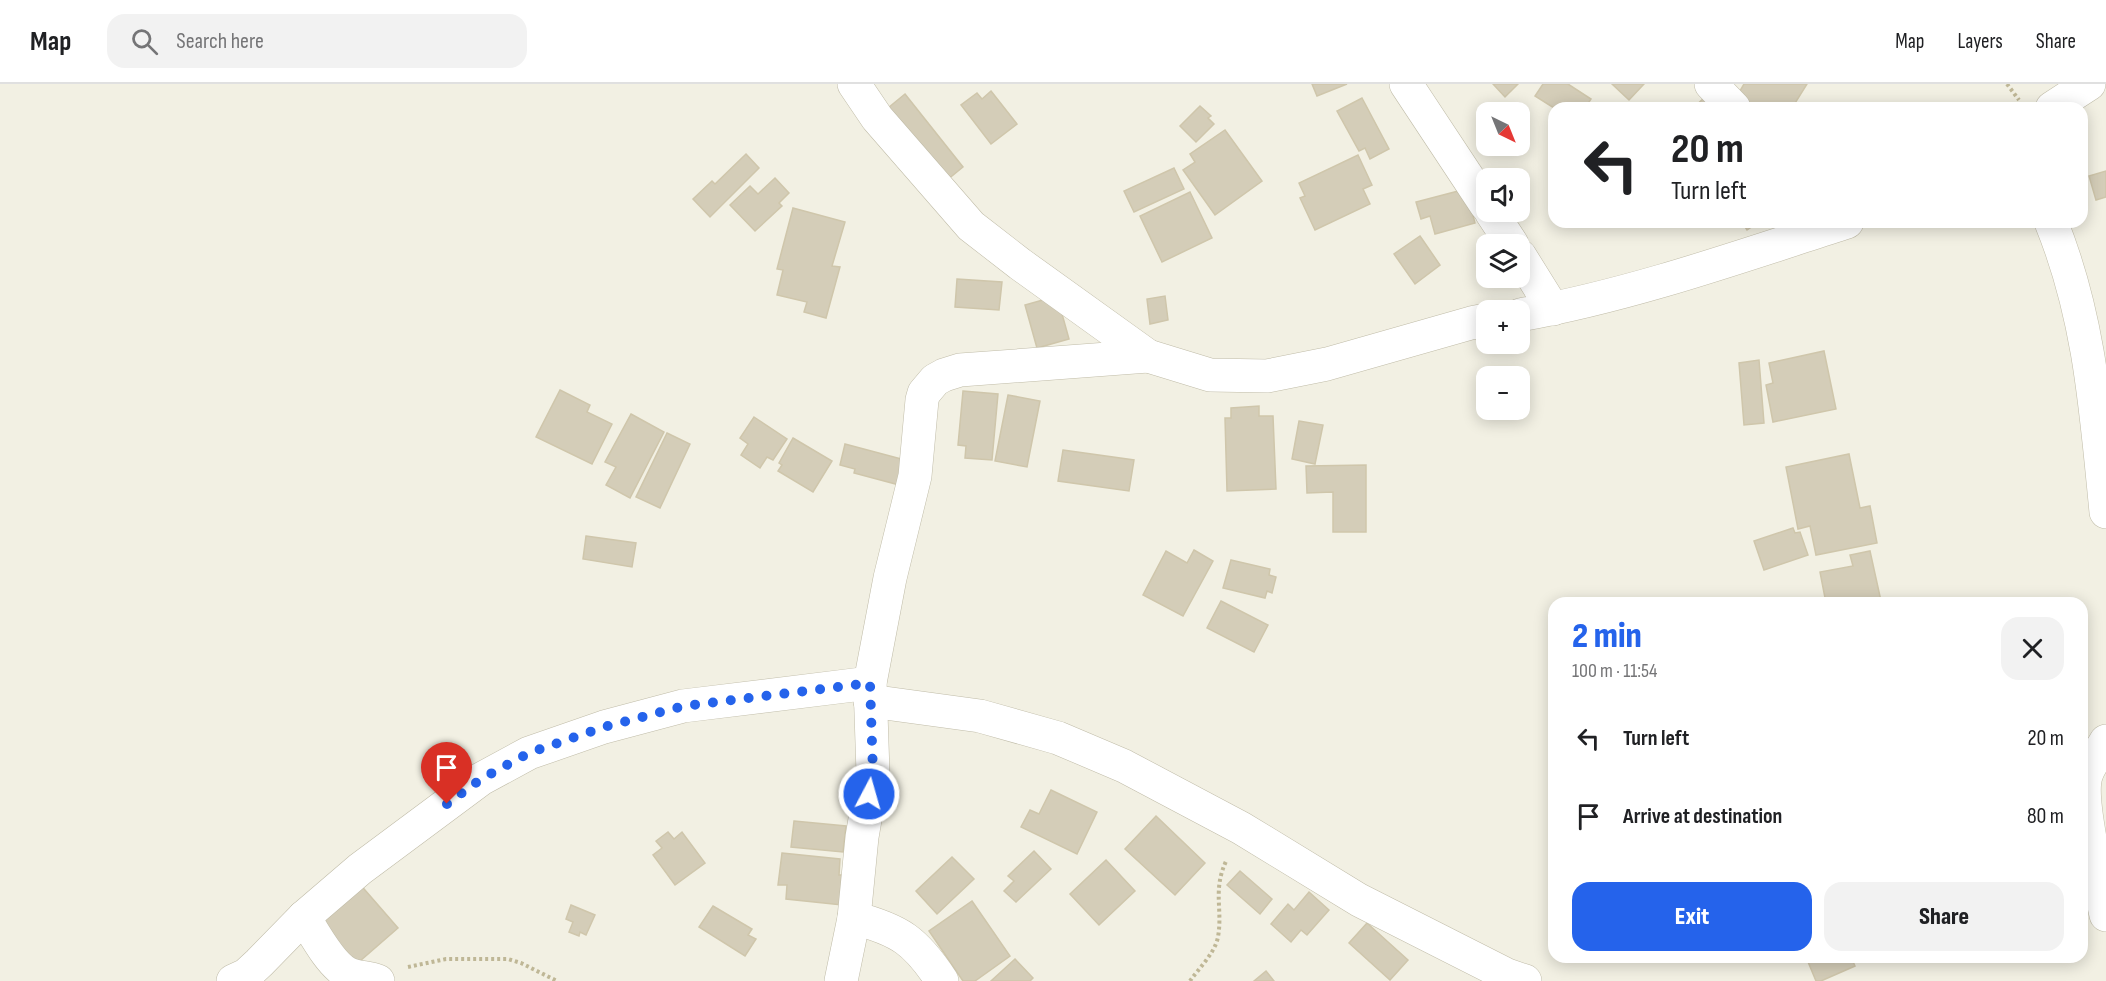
<!DOCTYPE html>
<html lang="en">
<head>
<meta charset="utf-8">
<style>
	body { margin:0; font-family:"Sofia Sans Condensed",sans-serif; background:#f2f2f2; color:#202124; height:100vh; display:flex; flex-direction:column; font-size:22px; white-space:nowrap }
	* { box-sizing:border-box; margin:0 }
	p { font-size:20px; color:#757577 }
	.icon { flex:none; width:33px; height:33px; fill:none; stroke:currentColor; stroke-width:2; stroke-linecap:round; stroke-linejoin:round }
	.map { position:relative; flex:1; overflow:hidden }
	.panel { position:absolute; left:1548px; top:513px; width:540px; height:366px; display:flex; flex-direction:column; background:#fff; border-radius:18px; box-shadow:0 3px 15px #0003 }
	.panel>* { flex:none }
	.hud { position:absolute; left:1548px; top:18px; width:540px; height:126px; border-radius:18px; box-shadow:0 3px 15px #0003; background:#fff; color:#202124; overflow:hidden }
	.needle { width:39px; rotate:137deg }
	.tools { position:absolute; left:1476px; top:18px; display:grid; gap:12px }
	.tools a { display:grid; place-items:center; width:54px; height:54px; border-radius:12px; background:#fff; box-shadow:0 3px 15px #0003; font-size:30px }
	.pin { position:absolute; display:grid; place-items:center; width:51px; height:51px; color:#fff; margin:-62px -26px; border-radius:50% 50% 50% 0; rotate:-45deg; box-shadow:0 0 6px #0007 }
	.pin .icon { rotate:45deg }
	.me { position:absolute; width:66px; margin:-33px; rotate:6deg; stroke-linejoin:round; filter:drop-shadow(0 0 4px #0008) }
	.turn { display:flex; align-items:center; gap:21px; height:126px; padding:0 24px; font-size:27px }
	.turn .icon { width:78px; height:78px; stroke-width:2.5 }
	.turn b { display:block; font-size:42px; line-height:51px }
	.round { display:grid; place-items:center; flex:none; width:63px; height:63px; border-radius:18px; background:#f2f2f2 }
	.headline { display:flex; align-items:center; justify-content:space-between; height:102px; padding:0 24px }
	h1 { font-size:36px; font-weight:800; line-height:45px; color:#2563eb }
	.cta { display:flex; gap:12px; margin-top:auto; padding:12px 24px }
	.cta a { flex:1; height:69px; border-radius:18px; background:#2563eb; color:#fff; font-size:24px; font-weight:800; line-height:69px; text-align:center }
	.cta a+a { background:#f2f2f2; color:#202124 }
	ul { padding:0; list-style:none }
	li { display:flex; align-items:center; gap:18px; height:78px; padding:0 24px }
	li div { flex:1 }
	li b { display:block; font-size:22px }
	li em { font-style:normal }
	header { display:flex; align-items:center; gap:36px; box-sizing:border-box; height:84px; padding:0 30px; background:#fff; border-bottom:2px solid #e0e0e0 }
	header strong { font-size:28px }
	nav { display:flex; gap:33px; margin-inline-start:auto; font-size:21px }
	.search { width:420px; height:54px; background:#f2f2f2; display:flex; align-items:center; gap:15px; box-sizing:border-box; padding:0 21px; border-radius:18px; color:#757577; font-size:22px }
	.map>svg:first-child { display:block }
</style>
</head>
<body>
<header>
<strong>Map</strong>
<div class="search"><svg class="icon" aria-label="search" viewBox="0 0 24 24"><circle cx="10" cy="10" r="6"/><path d="M15 15l6 6"/></svg>Search here</div>
<nav><a>Map</a><a>Layers</a><a>Share</a></nav>
</header>
<div class="map">
<svg width="2106" height="897" viewBox="0 0 2106 897">
	<rect width="100%" height="100%" fill="#f2f0e3"/>
	<g fill="#d4cdb8" stroke="#cfc6ab" stroke-width="1.5">
		<path d="M1312,0H1347L1317,12Z"/>
		<path d="M1493,0H1518L1505,13Z"/>
		<path d="M1543,0H1568L1591,15L1585,24H1554L1535,12Z"/>
		<path d="M1612,0H1644L1629,16Z"/>
		<path d="M1744,0H1807L1792,24H1755L1737,12Z"/>
		<path d="M991,7L1017,40L991,60L961,21L977,9L982,15Z"/>
		<path d="M905,10L963,83L941,101L883,28Z"/>
		<path d="M1362,14L1389,65L1370,75L1365,64L1359,67L1337,27Z"/>
		<path d="M1704,14L1714,24H1693Z"/>
		<path d="M1200,22L1211,32L1208,34L1214,40L1196,58L1180,42Z"/>
		<path d="M1225,46L1262,97L1215,131L1183,86L1195,78L1190,70Z"/>
		<path d="M746,70L759,84L710,133L693,115L712,97L715,100Z"/>
		<path d="M1358,71L1372,101L1363,105L1370,120L1315,146L1300,114L1305,112L1299,99Z"/>
		<path d="M1174,84L1184,105L1134,128L1124,107Z"/>
		<path d="M2106,87V113L2096,116L2089,92Z"/>
		<path d="M775,94L789,109L779,119L782,122L755,147L730,121L750,102L758,110Z"/>
		<path d="M1466,105L1475,139L1435,150L1430,132L1421,135L1416,118Z"/>
		<path d="M1190,108L1212,154L1162,178L1140,132Z"/>
		<path d="M793,124L845,138L832,182L840,183L826,234L804,228L807,218L777,211L783,186L777,185Z"/>
		<path d="M1742,138H1759L1747,146Z"/>
		<path d="M1420,152L1440,181L1415,200L1394,170Z"/>
		<path d="M957,195L1002,198L999,226L955,223Z"/>
		<path d="M1057,212L1069,255L1037,264L1025,221Z"/>
		<path d="M1165,212L1168,236L1150,240L1147,215Z"/>
		<path d="M1824,267L1836,325L1773,338L1766,301L1773,299L1769,279Z"/>
		<path d="M1759,276L1764,339L1744,341L1739,279Z"/>
		<path d="M560,306L590,321L587,328L612,340L592,380L536,353Z"/>
		<path d="M963,307L998,310L992,376L965,374L966,362L958,361Z"/>
		<path d="M1008,311L1040,317L1027,383L995,377Z"/>
		<path d="M1259,322V332H1273L1276,405L1227,407L1225,334H1231V324Z"/>
		<path d="M631,330L664,348L630,414L606,401L616,383L605,378Z"/>
		<path d="M754,333L787,355L773,376L767,373L760,384L741,371L748,360L740,354Z"/>
		<path d="M1299,337L1323,341L1315,380L1292,375Z"/>
		<path d="M667,349L690,360L660,424L636,413Z"/>
		<path d="M793,354L832,377L813,408L778,387L782,381L779,379Z"/>
		<path d="M845,360L909,377L903,402L854,389L855,385L840,381Z"/>
		<path d="M1063,366L1134,376L1129,407L1058,397Z"/>
		<path d="M1849,370L1860,424L1870,422L1877,459L1816,471L1810,442L1798,445L1786,383Z"/>
		<path d="M1366,381V448H1333V408L1307,409L1306,382Z"/>
		<path d="M1793,444L1795,449L1800,448L1808,471L1764,486L1754,457Z"/>
		<path d="M586,452L636,459L632,483L583,475Z"/>
		<path d="M1194,466L1213,477L1183,532L1143,511L1166,467L1187,479Z"/>
		<path d="M1870,467L1881,517L1870,519H1826L1820,488L1853,482L1850,471Z"/>
		<path d="M1231,476L1270,485L1269,491L1276,493L1272,509L1267,507L1265,514L1223,504Z"/>
		<path d="M1221,517L1268,541L1254,568L1207,544Z"/>
		<path d="M1051,706L1097,728L1077,770L1021,743L1030,726L1039,730Z"/>
		<path d="M1156,732L1205,779L1175,811L1125,765Z"/>
		<path d="M794,737L846,742L843,768L791,763Z"/>
		<path d="M668,748L674,755L682,748L705,779L675,801L653,771L662,764L656,757Z"/>
		<path d="M1034,767L1051,785L1016,818L1004,807L1014,797L1008,792Z"/>
		<path d="M782,769L840,775L839,791H845L842,821L786,815L787,801H778Z"/>
		<path d="M952,773L974,795L937,830L916,807Z"/>
		<path d="M1106,776L1135,807L1099,841L1070,810Z"/>
		<path d="M1240,787L1272,815L1260,830L1227,801Z"/>
		<path d="M358,798L398,844L352,884L312,839Z"/>
		<path d="M1309,808L1329,826L1307,851L1301,846L1291,858L1271,840L1288,820L1294,826Z"/>
		<path d="M972,817L1010,872L975,897H963L929,847Z"/>
		<path d="M571,821L595,831L586,851L580,848L579,852L569,848L573,838L566,835Z"/>
		<path d="M713,822L752,845L748,851L756,855L745,872L699,843Z"/>
		<path d="M1367,839L1408,876L1390,896L1349,859Z"/>
		<path d="M1806,873H1851L1855,882L1821,897H1816Z"/>
		<path d="M1015,875L1033,894L1030,897H991Z"/>
		<path d="M1266,887L1274,897H1254Z"/>
	</g>
	<g fill="none" stroke-linecap="round" stroke-linejoin="round">
		<defs>
			<g id="minor">
				<path d="M854,0L877,34L971,142L1020,180L1148,272L1210,291L1267,292L1327,280L1471,239L1486,236"/>
				<path d="M1406,0L1486,121"/>
				<path d="M1711,0L1734,24"/>
				<path d="M2052,24L2089,0"/>
				<path d="M1491,128L1512,160"/>
				<path d="M2051,138C2090,234 2096,327 2106,428"/>
				<path d="M1520,172L1553,225"/>
				<path d="M1520,231C1631,211 1739,173 1847,138"/>
				<path d="M870,617L980,632L1058,654L1124,682L1241,744L1359,816L1507,891L1525,897"/>
				<path d="M2106,657C2100,668 2091,678 2087,689C2077,713 2100,802 2106,831"/>
				<path d="M304,833C314,849 330,880 347,889C356,894 368,893 378,897"/>
				<path d="M854,834C900,846 916,857 942,897"/>
				<path d="M233,897L246,891L259,879L304,833L360,785L481,695L529,669L604,643L683,622L870,599"/>
				<path d="M841,897L854,834L862,753L873,689L870,599L890,494L915,392L922,316L924,309L935,296L944,291L960,286L1148,272"/>
			</g>
		</defs>
		<use href="#minor" stroke="#c0bca8" stroke-width="34"/>
		<g stroke="#bfb796" stroke-width="4" stroke-dasharray="3 3" stroke-linecap="butt">
			<path d="M2007,0L2019,16"/>
			<path d="M408,883L446,875H508L521,879L557,897"/>
			<path d="M1190,897C1199,884 1215,869 1218,853C1223,824 1212,806 1227,775"/>
		</g>
		<use href="#minor" stroke="#fff" stroke-width="33"/>
	</g>
	<g fill="none" stroke-linecap="round" stroke-linejoin="round">
		<path stroke="#2563eb" stroke-width="10" stroke-dasharray="0 18" d="M447,720L481,695L529,669L604,643L684,622L870,599L873,689L869,710"/>
	</g>
</svg>
<div class="tools">
<a><svg class="needle" viewBox="-14 -14 28 28"><path d="M0-13l5 13h-10z" fill="#e53935"/><path d="M0 13l5-13h-10z" fill="#757577"/></svg></a>
<a><svg class="icon" aria-label="sound" viewBox="0 0 24 24"><path d="M4 9h4l5-4v14l-5-4H4zM17 9q2 3 0 6"/></svg></a>
<a><svg class="icon" aria-label="layers" viewBox="0 0 24 24"><path d="M12 4l9 5-9 5-9-5zM3 14l9 5 9-5"/></svg></a>
<a>+</a>
<a>−</a>
</div>
<div class="pin" style="left:447px;top:720px;background:#d93025"><svg class="icon" aria-label="arrive" viewBox="0 0 24 24"><path d="M6 21V4h12l-3 4 3 4H6"/></svg></div>
<svg class="me" style="left:869px;top:710px" viewBox="-20 -20 40 40"><circle r="17" fill="#2563eb" stroke="#fff" stroke-width="3"/><path d="M0-11L8 9 0 5-8 9z" fill="#fff"/></svg>
<div class="hud">
<div class="turn"><svg class="icon" aria-label="left" viewBox="0 0 24 24"><path d="M17 20v-9H6M10 6l-5 5 5 5"/></svg><div><b>20 m</b>Turn left</div></div>
</div>
<section class="panel">
<div class="headline"><div><h1>2 min</h1><p>100 m · 11:54</p></div><a class="round"><svg class="icon" aria-label="close" viewBox="0 0 24 24"><path d="M6 6l12 12M18 6L6 18"/></svg></a></div>
<ul>
<li><svg class="icon" aria-label="left" viewBox="0 0 24 24"><path d="M17 20v-9H6M10 6l-5 5 5 5"/></svg><div><b>Turn left</b></div><em>20 m</em></li>
<li><svg class="icon" aria-label="arrive" viewBox="0 0 24 24"><path d="M6 21V4h12l-3 4 3 4H6"/></svg><div><b>Arrive at destination</b></div><em>80 m</em></li>
</ul>
<div class="cta"><a>Exit</a><a>Share</a></div>
</section>
</div>
</body>
</html>
